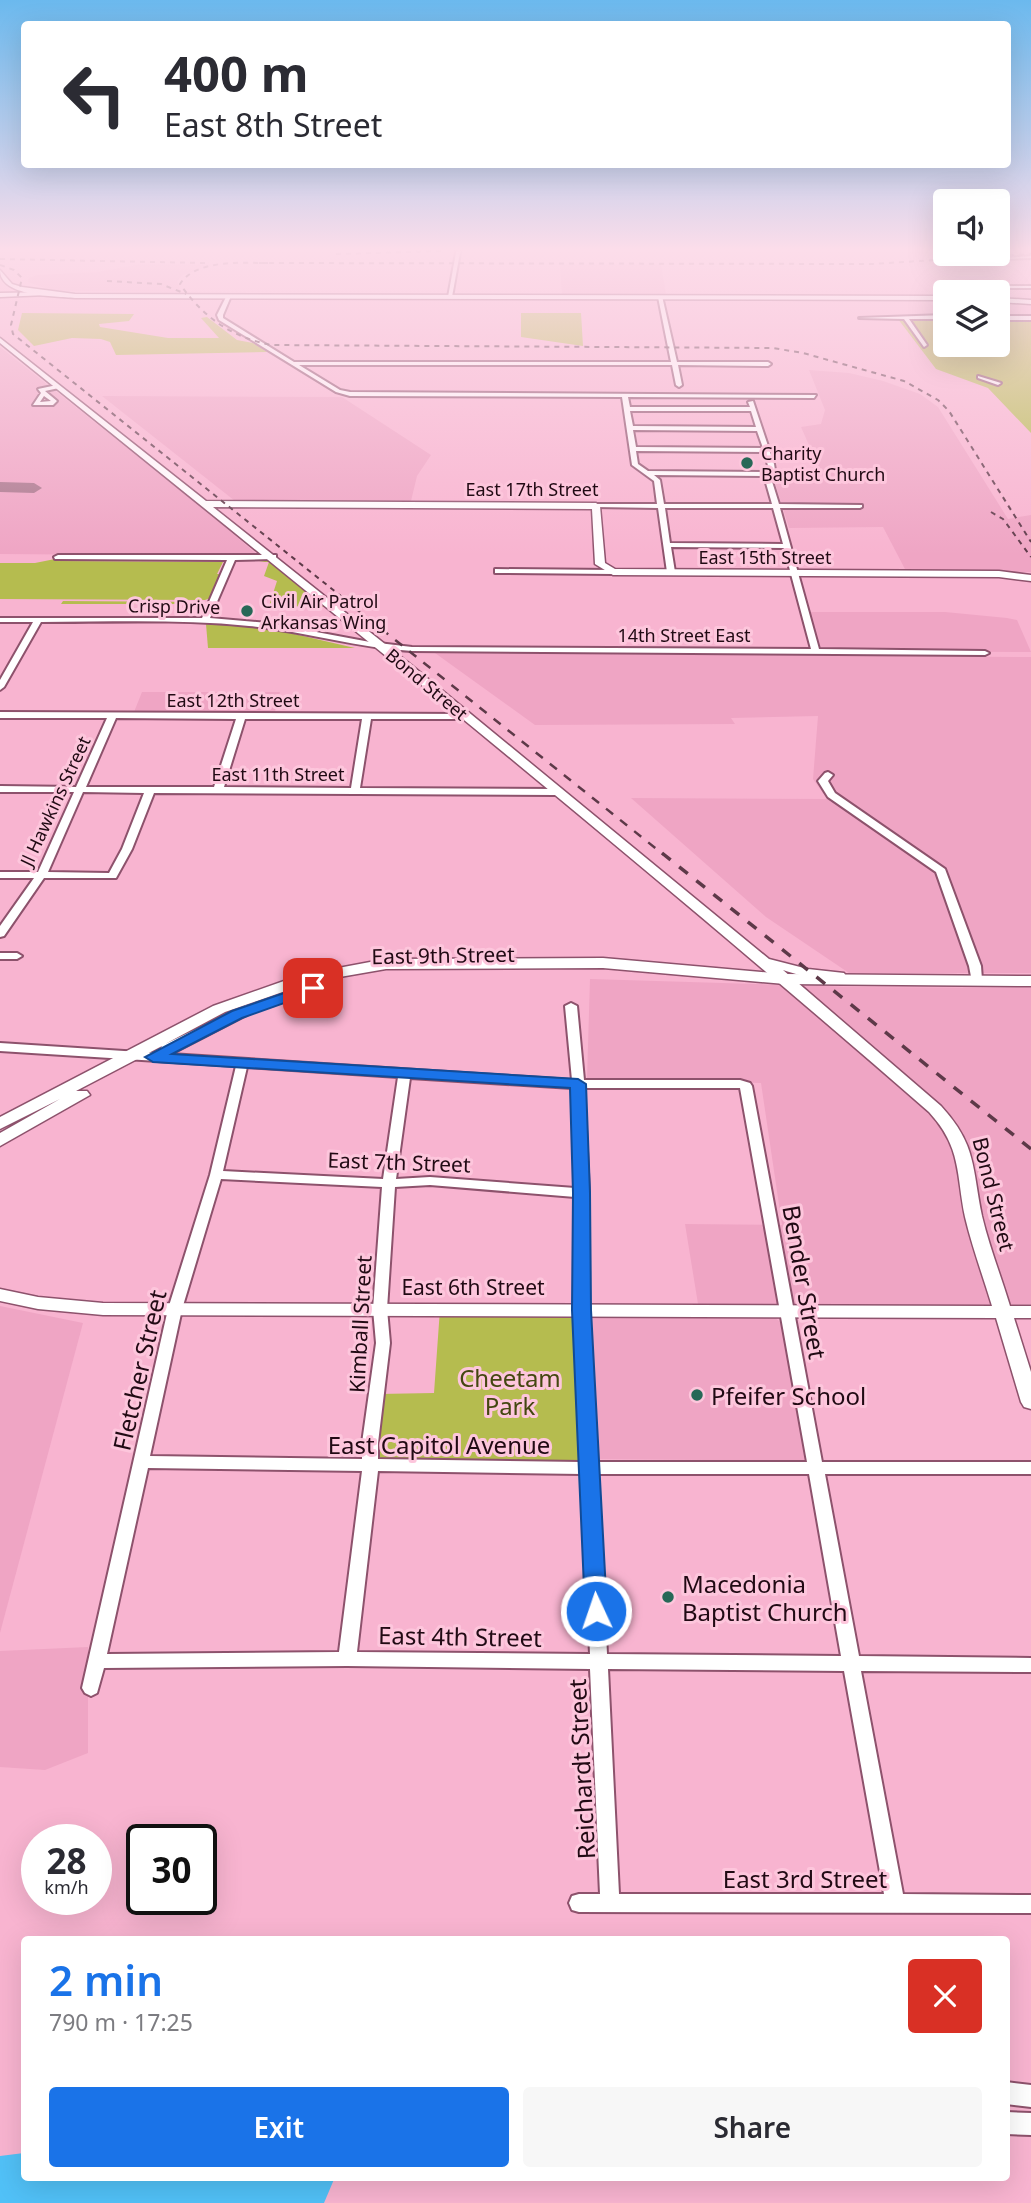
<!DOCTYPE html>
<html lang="en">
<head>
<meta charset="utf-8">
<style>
	body { margin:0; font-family:"Noto Sans",sans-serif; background:#f7f7f7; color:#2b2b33; height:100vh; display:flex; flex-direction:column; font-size:26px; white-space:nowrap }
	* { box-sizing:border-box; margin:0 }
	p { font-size:23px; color:#7c7c81 }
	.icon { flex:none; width:38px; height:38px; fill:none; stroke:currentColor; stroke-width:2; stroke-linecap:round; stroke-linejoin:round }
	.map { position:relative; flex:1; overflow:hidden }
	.sheet { position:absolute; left:21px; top:1936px; width:989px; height:245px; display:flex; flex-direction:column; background:#fff; border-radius:7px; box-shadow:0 7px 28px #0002 }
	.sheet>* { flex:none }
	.top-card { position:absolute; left:21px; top:21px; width:990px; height:147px; border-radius:7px; box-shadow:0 7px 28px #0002; background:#fff; color:#2b2b33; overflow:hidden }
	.buttons { position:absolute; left:933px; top:189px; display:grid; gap:14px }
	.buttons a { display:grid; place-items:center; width:77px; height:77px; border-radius:7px; background:#fff; box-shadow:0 7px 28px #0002; font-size:35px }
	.speed { position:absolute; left:21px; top:1824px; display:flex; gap:14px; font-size:35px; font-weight:700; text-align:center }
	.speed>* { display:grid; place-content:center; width:91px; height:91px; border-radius:50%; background:#fff; box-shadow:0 7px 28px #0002; line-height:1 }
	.speed small { font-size:18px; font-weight:400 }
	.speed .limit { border:4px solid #111; border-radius:10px; background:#fff; color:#111 }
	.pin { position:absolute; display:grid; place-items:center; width:60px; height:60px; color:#fff; margin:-30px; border-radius:14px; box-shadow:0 4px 10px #0006 }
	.me { position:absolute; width:77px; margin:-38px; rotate:357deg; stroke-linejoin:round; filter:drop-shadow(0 0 5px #0008) }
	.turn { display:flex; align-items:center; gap:24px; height:147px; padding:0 28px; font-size:32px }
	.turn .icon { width:91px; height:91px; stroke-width:2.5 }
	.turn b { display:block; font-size:49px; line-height:60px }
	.round { display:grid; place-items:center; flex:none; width:74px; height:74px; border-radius:7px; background:#f7f7f7 }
	.headline { display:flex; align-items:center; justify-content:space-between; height:119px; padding:0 28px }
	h1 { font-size:42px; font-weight:600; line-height:52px; color:#1a73e8 }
	.action { display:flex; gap:14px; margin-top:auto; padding:14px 28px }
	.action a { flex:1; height:80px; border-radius:7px; background:#1a73e8; color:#fff; font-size:28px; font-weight:600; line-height:80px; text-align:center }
	.action a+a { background:#f7f7f7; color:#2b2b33 }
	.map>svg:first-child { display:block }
</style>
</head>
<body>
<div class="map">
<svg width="1031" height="2203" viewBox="0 0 1031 2203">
	<rect width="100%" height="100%" fill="#f8b4d0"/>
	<g fill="#efa5c4">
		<path d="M141,264L212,265L183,275L177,281L181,292L54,291L28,282L29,278L37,275L98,272Z"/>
		<path d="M560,264H661L666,295L562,296Z"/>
		<path d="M0,347L197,503L259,556L0,554Z"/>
		<path d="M809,370L849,373L883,381L920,394L938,407L1008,519L1031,515V572L906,571L883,527L789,528L774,480L824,479L801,427L821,424L825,410Z"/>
		<path d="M102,396L342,397L431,455L417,476L411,501H235Z"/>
		<path d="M810,612H945L1007,618L1017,620L1031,652L821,651Z"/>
		<path d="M435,653L1031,657V973H849L766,917L631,798L827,799L813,779L818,716L731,718L735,724L535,725Z"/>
		<path d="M142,692H232L230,699H262L264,692H280L275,712H134Z"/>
		<path d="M590,979L857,987L1031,988V1304L899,1307L698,1304L685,1224L782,1225L761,1083L587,1079Z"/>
		<path d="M0,1306L83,1323L0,1633Z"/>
		<path d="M585,1315L774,1317L784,1325L805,1461L589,1459Z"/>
		<path d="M88,1647V1753L45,1770L0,1767V1651Z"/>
	</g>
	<g fill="#b5bc4f">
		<path d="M22,313L134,314L129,321L99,324L100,327L168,338H219L201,318L207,317L237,340L253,343L267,352L116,355L110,342L101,339L72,338L34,346L18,330Z"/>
		<path d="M521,313H581L583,346L521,337Z"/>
		<path d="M898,319H945V345H998V319H1031V433L988,388L936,369Z"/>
		<path d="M55,559L54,561L223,562L217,574H221L216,587H213V597L205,600L0,599V563H35Z"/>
		<path d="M271,560L328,607L269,606L277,581L264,576L269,562H259Z"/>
		<path d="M63,601L201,602L205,604H61Z"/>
		<path d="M206,624L264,627L355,648H208Z"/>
		<path d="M440,1309L582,1310L589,1468L371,1466L378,1394L434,1393Z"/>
	</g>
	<path fill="#51c1f7" d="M24,2153V2177H335L324,2203H0V2156Z"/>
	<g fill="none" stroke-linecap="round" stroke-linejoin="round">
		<path fill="#aa768c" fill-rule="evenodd" d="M0,482L34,483L42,488L34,493L0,492Z"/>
		<defs>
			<g id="minor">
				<path d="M457,247H461L452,297L450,298L448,297Z"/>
				<path d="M1031,256V258L1005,259L1007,258Z"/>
				<path d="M1004,286H1031V288H1006Z"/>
				<path d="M227,295L231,296L223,315V318L294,362H671L658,297L662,296L677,362H768L771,364L768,366L678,365L682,385L679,387L676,385L672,365H299L340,390L350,392L816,395L814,398L628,397L630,407H750L748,402L753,401L774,464L775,470L770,475L779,504L862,505V507L860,508H780L819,649L985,651L989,653L985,655L412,651C357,648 304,631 249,626C180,619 110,622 41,622L4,687L0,690V680L33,622H0V618H202L227,560L55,559L54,557L58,555H276V559H273L235,560L210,618L268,623L370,642L412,647L811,649L784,548L671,547L675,572L671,574L667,572L658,508L594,507V505L596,504H657L654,481L632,465L622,397L350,396L336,392L219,320L217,315ZM630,411H751L756,427L633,426ZM633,430L757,431L763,448L636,447ZM636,451L764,452L769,469L765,472L648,471L638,464ZM654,475L764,476L772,504H664L660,480ZM665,508H773L783,544L670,543Z"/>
				<path d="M945,315V319H909L927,345L924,347L904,319L859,318Z"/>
				<rect x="998" y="316" width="33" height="4"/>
				<path d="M978,376L1001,383L998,385L978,378Z"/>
				<path d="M57,385L59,388L45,391L57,401L53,405H33L41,393L38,389ZM44,396L51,401L40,402Z"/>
				<path d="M495,569L613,570L617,572L613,574L498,573H495Z"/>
				<path d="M0,712L465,714L469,717L468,719H371L360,788L556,789L561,792L556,795L154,793L132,849L116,878H44L4,936L0,937V926L34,878H0V872H38L74,792H0V786L76,787L107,718H0ZM116,718L236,719L214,787H86ZM245,719H362L351,788L224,787ZM83,792L144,793L122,849L109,873L48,872Z"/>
				<path d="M828,772L833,775L828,781L835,793L945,869L981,966L982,980L980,982H972L969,966L936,872L828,797L818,781L825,773Z"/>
				<path d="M0,953H17L22,956L17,959H0Z"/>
				<path d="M571,1003L577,1006L584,1080H740L750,1083L752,1086L822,1462H1031V1474H825L859,1656L1031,1658V1672L861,1671L903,1894L1031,1895V1913L579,1912L572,1910L569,1903L572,1896L579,1894H600L590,1669L347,1666L104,1668L97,1693L91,1696L85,1693L82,1688L168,1309L210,1175L236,1066L0,1051V1043L572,1080L565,1006ZM247,1067L398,1077L383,1179L223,1171ZM410,1078L572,1088L575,1188L430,1177L396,1179ZM584,1088H740L807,1462H597L589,1310V1193ZM221,1179L382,1187L373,1309L376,1343L362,1443V1459L150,1456L182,1309ZM430,1185L575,1197V1310L581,1462L378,1459V1443L390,1343L387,1309L395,1187ZM148,1468L362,1471L339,1652L107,1654ZM378,1471L582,1474L590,1654L357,1652ZM598,1474H809L841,1656L607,1654ZM608,1669L844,1671L884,1894H619Z"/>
				<path d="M1006,2082L1031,2085V2107L1006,2104Z"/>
				<path d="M1006,2112L1031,2113V2135L1006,2134Z"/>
			</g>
			<g id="tertiary">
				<path d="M49,292L47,295L0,297V293Z"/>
				<path d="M0,338L206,501L596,503L600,506L605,563L615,569L999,571L1031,575V581L999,577L613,575L595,564L592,509L213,507L410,664L769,959L808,969L844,973L846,976C834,986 798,975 783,970L941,1106C977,1145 972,1168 982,1216C989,1246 1001,1276 1010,1306H1031V1318H1014L1031,1372V1409L1024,1407L1021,1402L996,1318L103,1315L38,1309L0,1301V1289L38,1297L103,1303L992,1306C983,1276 972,1247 965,1217C956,1174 962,1148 929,1112C626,848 313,596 0,343Z"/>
			</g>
			<g id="secondary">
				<path d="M0,270L12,284L22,287L75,294L945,296V300L75,298C55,296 0,297 0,270Z"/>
				<path d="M998,298L1031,300V304L998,302Z"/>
				<path d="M603,958L785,974L1031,976V986L785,984L603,968L386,969L311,982L225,1012L165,1044L247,1005H259L261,1008L174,1053H162L160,1049L162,1046L76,1091H87L90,1095L0,1146V1133L60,1099L0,1129V1117L213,1006L301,975L386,959Z"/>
			</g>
		</defs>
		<use href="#minor" stroke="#8d526c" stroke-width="4"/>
		<use href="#tertiary" stroke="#8d526c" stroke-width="3"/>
		<use href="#secondary" stroke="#8d526c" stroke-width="3"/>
		<use href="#minor" fill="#fff" fill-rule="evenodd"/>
		<use href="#tertiary" fill="#fff" fill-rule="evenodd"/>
		<use href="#secondary" fill="#fff" fill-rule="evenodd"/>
		<g stroke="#5d3948" stroke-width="2" stroke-dasharray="5 5" stroke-linecap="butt">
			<path d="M336,254L445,251"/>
			<path d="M0,259L206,263"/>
			<path d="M259,263L872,264L1031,254"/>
			<path d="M268,263C241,263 196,259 180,284C203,317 231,337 271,345L773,348L803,353L904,381L938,400L949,411L1031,542"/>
			<path d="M0,265L14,270L22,278L11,325L13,334L342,597"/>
			<path d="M107,281L161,284L186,294"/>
			<path d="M991,512L1003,519L1031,557"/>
		</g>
		<path stroke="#5d3948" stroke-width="2.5" stroke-dasharray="9 9" stroke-linecap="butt" d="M339,595L664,855"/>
		<path stroke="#5d3948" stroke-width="3.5" stroke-dasharray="11 11" stroke-linecap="butt" d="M662,853L1031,1149"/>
	</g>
	<linearGradient id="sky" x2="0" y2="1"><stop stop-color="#6bb9ee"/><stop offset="0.45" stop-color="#fcddea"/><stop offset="1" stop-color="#fcddea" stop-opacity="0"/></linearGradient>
	<rect width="1031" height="555" fill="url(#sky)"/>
	<path fill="#1a73e8" stroke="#114b97" stroke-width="2" d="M313,983L320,988L318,991L242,1018L172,1054L578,1079L586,1084L590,1193L591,1310L607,1611L604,1617L596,1620L588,1617L585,1611L572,1310L573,1193L570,1088L153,1062L145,1057L232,1011Z"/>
	<g fill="#276857" stroke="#fdc6dc" stroke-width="2.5">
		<circle cx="747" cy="463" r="7"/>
		<circle cx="247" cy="611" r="7"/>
		<circle cx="697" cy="1395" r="7"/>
		<circle cx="668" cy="1597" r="7"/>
	</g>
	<g text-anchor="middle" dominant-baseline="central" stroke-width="6" stroke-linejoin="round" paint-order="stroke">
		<g font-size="18" fill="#210a14" stroke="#fdc6dc" text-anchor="start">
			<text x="761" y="453">Charity<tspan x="761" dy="21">Baptist Church</tspan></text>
			<text x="261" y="601">Civil Air Patrol<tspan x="261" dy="21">Arkansas Wing</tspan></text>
		</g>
		<g font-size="18" fill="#210a14" stroke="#fdc6dc">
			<text x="532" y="489">East 17th Street</text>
			<text x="765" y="557">East 15th Street</text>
			<text transform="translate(174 606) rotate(1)">Crisp Drive</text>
			<text x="684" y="635">14th Street East</text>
			<text transform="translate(427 684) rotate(40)">Bond Street</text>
			<text x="233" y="700">East 12th Street</text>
			<text x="278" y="774">East 11th Street</text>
			<text transform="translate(55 801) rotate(-65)">Jl Hawkins Street</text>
		</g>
		<g font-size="21" fill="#210a14" stroke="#fdc6dc">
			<text transform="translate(443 955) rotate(-1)">East 9th Street</text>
			<text transform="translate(399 1162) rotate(2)">East 7th Street</text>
			<text transform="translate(994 1194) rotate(76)">Bond Street</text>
			<text x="473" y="1287">East 6th Street</text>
			<text transform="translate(360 1324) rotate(-87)">Kimball Street</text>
		</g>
		<g font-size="24" fill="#210a14" stroke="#fdc6dc">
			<text transform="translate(805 1282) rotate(80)">Bender Street</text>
			<text transform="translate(139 1370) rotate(-77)">Fletcher Street</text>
			<text x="439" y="1444">East Capitol Avenue</text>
			<text transform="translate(460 1636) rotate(1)">East 4th Street</text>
			<text transform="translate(581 1769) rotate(-93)">Reichardt Street</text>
			<text x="805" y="1878">East 3rd Street</text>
		</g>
		<g font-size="24" fill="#444710" stroke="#fdc6dc">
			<text x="510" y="1377">Cheetam<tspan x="510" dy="28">Park</tspan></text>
		</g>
		<g font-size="24" fill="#210a14" stroke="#fdc6dc" text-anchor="start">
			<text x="711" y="1395">Pfeifer School</text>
			<text x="682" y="1583">Macedonia<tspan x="682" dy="28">Baptist Church</tspan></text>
		</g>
	</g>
</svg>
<div class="buttons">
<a><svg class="icon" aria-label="sound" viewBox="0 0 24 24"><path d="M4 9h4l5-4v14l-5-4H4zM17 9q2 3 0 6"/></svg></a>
<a><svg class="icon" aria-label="layers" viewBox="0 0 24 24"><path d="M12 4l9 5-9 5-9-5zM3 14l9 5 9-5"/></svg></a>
</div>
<div class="speed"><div>28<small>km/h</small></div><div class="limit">30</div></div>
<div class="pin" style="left:313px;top:988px;background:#d93025"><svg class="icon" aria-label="arrive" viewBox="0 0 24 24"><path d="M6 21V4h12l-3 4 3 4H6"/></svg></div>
<svg class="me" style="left:596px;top:1611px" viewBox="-20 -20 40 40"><circle r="17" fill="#1a73e8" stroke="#fff" stroke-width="3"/><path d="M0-11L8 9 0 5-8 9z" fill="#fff"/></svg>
<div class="top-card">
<div class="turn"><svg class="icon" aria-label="left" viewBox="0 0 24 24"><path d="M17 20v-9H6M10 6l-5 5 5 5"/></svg><div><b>400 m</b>East 8th Street</div></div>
</div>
<section class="sheet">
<div class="headline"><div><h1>2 min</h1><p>790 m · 17:25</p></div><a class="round" style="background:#d93025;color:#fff"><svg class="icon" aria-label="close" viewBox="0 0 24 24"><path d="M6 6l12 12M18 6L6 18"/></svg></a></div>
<div class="action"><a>Exit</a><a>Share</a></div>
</section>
</div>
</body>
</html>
